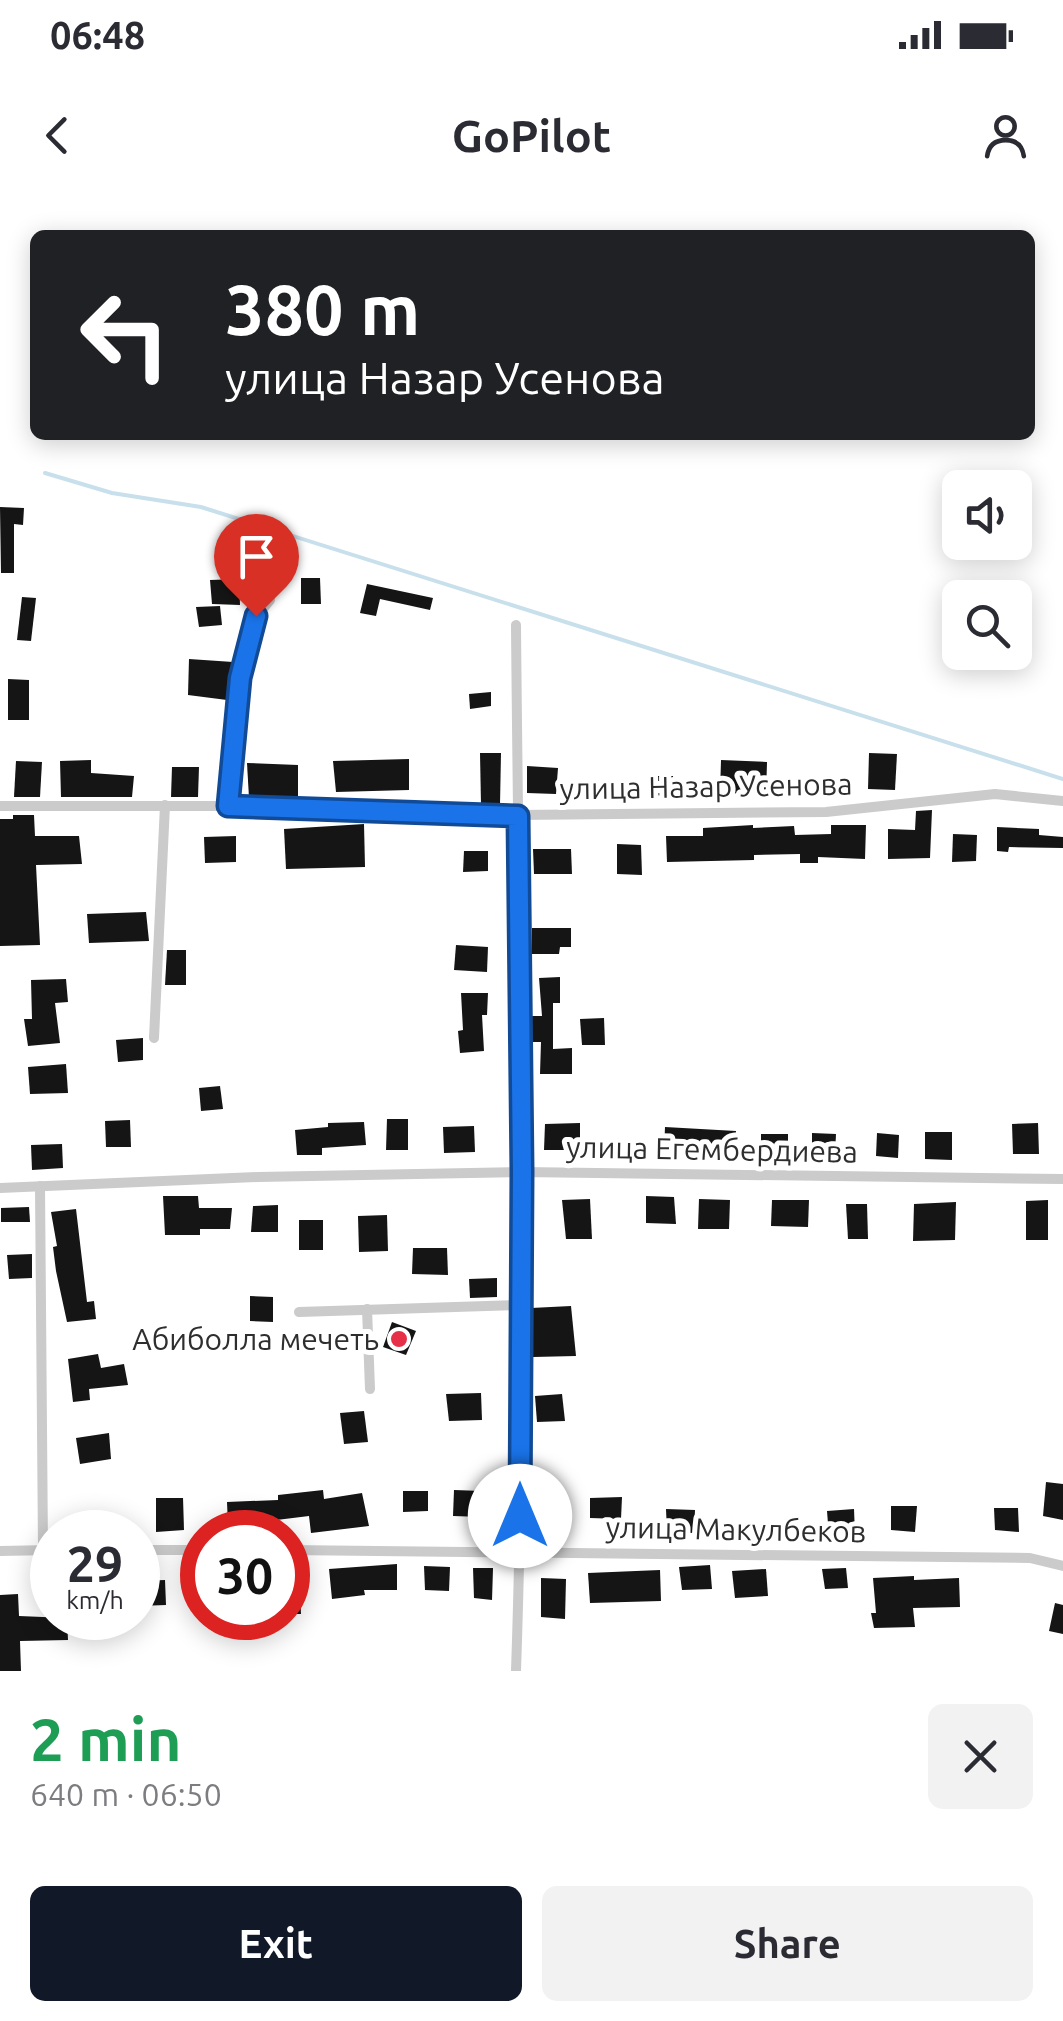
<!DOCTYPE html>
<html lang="en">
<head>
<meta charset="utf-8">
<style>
	body { margin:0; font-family:Ubuntu,sans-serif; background:#f2f2f3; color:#2b2b33; height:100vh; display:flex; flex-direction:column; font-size:38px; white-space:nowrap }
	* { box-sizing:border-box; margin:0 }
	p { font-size:32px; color:#7c7c81 }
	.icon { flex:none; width:55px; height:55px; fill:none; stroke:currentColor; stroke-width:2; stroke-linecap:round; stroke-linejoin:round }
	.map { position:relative; height:1471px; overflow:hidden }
	.panel { display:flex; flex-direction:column; background:#fff; flex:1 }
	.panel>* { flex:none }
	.top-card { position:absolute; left:30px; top:30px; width:1005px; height:210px; border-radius:15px; box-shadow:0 5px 25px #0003; background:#202124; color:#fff; overflow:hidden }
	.tools { position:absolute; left:942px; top:270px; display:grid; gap:20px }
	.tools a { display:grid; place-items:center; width:90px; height:90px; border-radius:15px; background:#fff; box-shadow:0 5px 25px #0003; font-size:50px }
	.speed { position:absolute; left:30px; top:1310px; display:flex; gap:20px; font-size:50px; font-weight:700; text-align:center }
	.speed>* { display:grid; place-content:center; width:130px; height:130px; border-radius:50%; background:#fff; box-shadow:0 5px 25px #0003; line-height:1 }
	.speed small { font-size:25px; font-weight:400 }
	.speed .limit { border:15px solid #d22; background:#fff; color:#111 }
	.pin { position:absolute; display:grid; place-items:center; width:85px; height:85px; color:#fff; margin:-102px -42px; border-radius:50% 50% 50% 0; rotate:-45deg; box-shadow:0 0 10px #0007 }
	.pin .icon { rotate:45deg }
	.me { position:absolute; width:110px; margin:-55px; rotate:0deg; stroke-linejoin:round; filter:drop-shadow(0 0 8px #0008) }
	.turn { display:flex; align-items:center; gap:35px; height:210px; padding:0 30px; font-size:45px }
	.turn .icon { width:130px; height:130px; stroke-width:2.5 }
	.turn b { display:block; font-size:70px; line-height:85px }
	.round { display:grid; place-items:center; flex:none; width:105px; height:105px; border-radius:15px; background:#f2f2f3 }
	.headline { display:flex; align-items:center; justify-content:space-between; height:170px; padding:0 30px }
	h1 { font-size:60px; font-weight:700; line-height:75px; color:#1e9e55 }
	.cta { display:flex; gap:20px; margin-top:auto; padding:20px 30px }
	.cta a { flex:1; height:115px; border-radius:15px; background:#111827; color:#fff; font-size:40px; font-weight:700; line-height:115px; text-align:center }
	.cta a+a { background:#f2f2f3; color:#2b2b33 }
	.status { display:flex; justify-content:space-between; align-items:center; height:70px; padding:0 50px; background:#fff; direction:ltr }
	.status svg { height:28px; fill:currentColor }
	header { display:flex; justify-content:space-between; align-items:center; height:130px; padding:0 30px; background:#fff; font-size:45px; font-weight:700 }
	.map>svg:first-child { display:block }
</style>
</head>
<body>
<div class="status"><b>06:48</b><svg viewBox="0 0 49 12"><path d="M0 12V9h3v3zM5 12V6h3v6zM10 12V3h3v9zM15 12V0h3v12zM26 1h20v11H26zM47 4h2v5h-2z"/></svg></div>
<header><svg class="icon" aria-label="back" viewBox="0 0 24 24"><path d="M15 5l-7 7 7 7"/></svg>GoPilot<svg class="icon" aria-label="person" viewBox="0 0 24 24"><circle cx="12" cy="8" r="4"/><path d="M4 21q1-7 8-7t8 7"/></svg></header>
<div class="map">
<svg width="1063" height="1471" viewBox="0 0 1063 1471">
	<rect width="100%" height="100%" fill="#fff"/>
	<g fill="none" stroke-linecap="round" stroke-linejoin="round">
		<path stroke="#c8e0ec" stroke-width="4" d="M45,273L112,293L201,307L1063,579"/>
	</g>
	<g fill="#151515">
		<path d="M0,307L24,308L23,325L14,324V373H1Z"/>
		<path d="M301,378H320L321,404H301Z"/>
		<path d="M239,379L240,405L212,404L210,380Z"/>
		<path d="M367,384L433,398L430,410L380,399L376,416L360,413Z"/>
		<path d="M22,397L36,398L31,441L17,440Z"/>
		<path d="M220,406L222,425L199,427L196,407Z"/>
		<path d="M189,459L233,462L227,500L188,495Z"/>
		<path d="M8,479L29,480V520H8Z"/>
		<path d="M491,492V506L470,509L469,494Z"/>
		<path d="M480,553H501L500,605L481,604Z"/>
		<path d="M869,553L897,554L895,590L868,589Z"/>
		<path d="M409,559V590L336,592L333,561Z"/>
		<path d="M91,560V573L134,576L132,597H61L60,561Z"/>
		<path d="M721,560L767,562L766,594L720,593Z"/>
		<path d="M16,561L42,562L40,597H14Z"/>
		<path d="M247,563L298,565V599L249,598Z"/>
		<path d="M527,566L558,568L556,594L527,593Z"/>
		<path d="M172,567H199L198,597H171Z"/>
		<path d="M648,576H673V596L648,595Z"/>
		<path d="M932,610L930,658L888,659V629L915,630L916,611Z"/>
		<path d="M13,615H34L35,636H79L82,664L36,665L40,745L0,746V619H13Z"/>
		<path d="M364,624L365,667L286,669L284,629Z"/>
		<path d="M753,625V628L794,626L795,635L831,634V625H866L865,659L818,657V663H800V654L754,655V660L667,662L666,636H703V628Z"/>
		<path d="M997,627L1039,629V635L1063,637V648L1009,647L1008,652L997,651Z"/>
		<path d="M953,634L977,635L976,661L952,662Z"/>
		<path d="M236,636V662L205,663L204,637Z"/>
		<path d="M617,644L641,645L642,675L617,674Z"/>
		<path d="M533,649H571L572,674H534Z"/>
		<path d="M464,651H488V671L463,672Z"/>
		<path d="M146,712L149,741L89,743L87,714Z"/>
		<path d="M532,728H571V747H560L559,754H532Z"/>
		<path d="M456,745L488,747L487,772L454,770Z"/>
		<path d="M167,750H186V785H165Z"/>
		<path d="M560,777V803H553V849L572,848V874H540L541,842H530L529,816H542L539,778Z"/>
		<path d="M66,779L68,802L55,803L60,843L28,846L24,819H32L31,780Z"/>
		<path d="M461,793H488L487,815H482L484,851L460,853L458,831L463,830Z"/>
		<path d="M604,818L605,845H582L580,819Z"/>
		<path d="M143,838V860L118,862L116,840Z"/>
		<path d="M66,864L68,893L30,894L28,867Z"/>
		<path d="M220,886L223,909L201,911L199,888Z"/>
		<path d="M387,919H408V950H386Z"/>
		<path d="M130,920L131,947H106L105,921Z"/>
		<path d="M364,922L366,945L322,948V955H297L295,930L328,927V923Z"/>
		<path d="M580,923V950H544L545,924Z"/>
		<path d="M1038,923L1039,954H1013L1012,924Z"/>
		<path d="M474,926L475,952L444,953L443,927Z"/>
		<path d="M665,927L736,931L735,955L664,951Z"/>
		<path d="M925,932H952V960L925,959Z"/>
		<path d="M812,933L836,934L835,954L812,953Z"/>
		<path d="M877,933L899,935L898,958L876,956Z"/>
		<path d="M761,934H788V952L761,953Z"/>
		<path d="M62,944L63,968L32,970L31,945Z"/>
		<path d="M163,996H198L199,1008H232L230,1029H200V1035H165Z"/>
		<path d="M646,996L674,997L676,1024L646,1023Z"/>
		<path d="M590,999L592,1039H566L562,1000Z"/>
		<path d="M699,999L730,1000L729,1029H698Z"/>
		<path d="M772,1000H809L808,1027L771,1026Z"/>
		<path d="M1048,1000V1040H1026V1001Z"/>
		<path d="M956,1002L955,1040L913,1041L914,1004Z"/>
		<path d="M846,1004H867L868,1039H848Z"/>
		<path d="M278,1005V1032H251L253,1006Z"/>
		<path d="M29,1007L30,1022H1V1008Z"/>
		<path d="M76,1009L87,1102L94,1101L96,1119L67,1122L56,1071L53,1047L57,1046L51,1012Z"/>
		<path d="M387,1015L388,1051L359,1052L358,1016Z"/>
		<rect x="299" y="1020" width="24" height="30"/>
		<path d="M413,1048H447L448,1075L412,1074Z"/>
		<path d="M32,1054V1078L9,1079L7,1055Z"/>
		<path d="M497,1078V1097L470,1098L469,1079Z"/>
		<path d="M250,1096L273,1097V1122L250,1121Z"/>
		<path d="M571,1106L576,1156L533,1157L531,1108Z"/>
		<path d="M392,1122L416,1131L406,1155L383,1147Z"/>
		<path d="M98,1154L101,1168L124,1164L128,1185L89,1189L90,1200L73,1202L68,1159Z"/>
		<path d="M481,1193L482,1220L449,1221L446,1194Z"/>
		<path d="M562,1194L565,1221L537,1222L535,1196Z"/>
		<path d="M364,1211L368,1242L344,1244L340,1213Z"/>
		<path d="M109,1233L111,1259L80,1264L76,1238Z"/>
		<path d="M1046,1282L1063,1284V1320L1043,1316Z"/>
		<path d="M323,1290L324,1299L362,1293L369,1326L311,1333L309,1316L228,1326L227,1302L278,1300V1295Z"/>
		<path d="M454,1290L482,1291V1317L453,1316Z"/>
		<path d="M403,1291H428V1311L403,1312Z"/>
		<path d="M538,1296L566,1297V1320L538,1319Z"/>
		<path d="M622,1297L621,1319L590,1318V1298Z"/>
		<path d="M156,1298H183L184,1330L156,1332Z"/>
		<path d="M891,1306H917L915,1332L891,1330Z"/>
		<path d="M994,1308H1018L1019,1332L995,1330Z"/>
		<path d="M666,1309L695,1310L694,1333L667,1332Z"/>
		<path d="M854,1309L855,1334L829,1336L827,1311Z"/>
		<path d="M397,1364V1390H364L365,1395L332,1399L329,1369Z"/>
		<path d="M710,1365L712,1389L682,1390L679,1367Z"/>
		<path d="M424,1366L450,1367L449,1391L425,1390Z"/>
		<path d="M473,1368H493L492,1400L474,1398Z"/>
		<path d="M846,1368L848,1388L825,1389L822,1369Z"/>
		<path d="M766,1369L768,1396L735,1398L732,1371Z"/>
		<path d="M660,1370L661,1401L590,1403L588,1373Z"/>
		<path d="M288,1375H299L301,1414H288Z"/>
		<path d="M914,1376V1380L959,1378L960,1407L913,1408L915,1427L874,1428L871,1413H876L873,1378Z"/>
		<path d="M541,1378L566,1379L565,1419L541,1417Z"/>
		<path d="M165,1380L166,1405L138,1406V1381Z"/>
		<path d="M18,1394L19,1416L67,1418L68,1440L20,1441L21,1471H0V1395Z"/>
		<path d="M1055,1403L1063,1405V1434L1049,1431Z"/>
	</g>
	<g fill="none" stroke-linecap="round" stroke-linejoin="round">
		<g stroke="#cbcbcb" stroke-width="10">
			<path d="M0,606H228L518,615L826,612L995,594L1063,601"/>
			<path d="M228,606C233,548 230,443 270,400"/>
			<path d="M154,838L165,605"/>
			<path d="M40,986L43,1350"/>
			<path d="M0,988L258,977L522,972L1063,979"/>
			<path d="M367,1109L370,1189"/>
			<path d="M299,1112L521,1105"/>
			<path d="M138,1350H202"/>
			<path d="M288,1350L1030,1358L1063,1366"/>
			<path d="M0,1351L52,1350"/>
			<path d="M516,1471C528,1123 519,773 516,425"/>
		</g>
	</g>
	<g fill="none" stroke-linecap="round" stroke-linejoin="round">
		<defs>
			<path id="route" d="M256,416L240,478L228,606L518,616L522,972L520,1316"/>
		</defs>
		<use href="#route" stroke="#114b97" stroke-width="25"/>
		<use href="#route" stroke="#1a73e8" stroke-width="18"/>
	</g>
	<circle fill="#e63048" stroke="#fff" stroke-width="4" cx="399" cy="1139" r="10"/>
	<g text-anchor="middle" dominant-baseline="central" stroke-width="10" stroke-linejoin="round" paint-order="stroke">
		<g font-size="30" fill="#2e2e2e" stroke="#fff">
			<text transform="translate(706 586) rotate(-1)">улица Назар Усенова</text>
			<text transform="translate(712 949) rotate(1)">улица Егембердиева</text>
			<text transform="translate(736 1329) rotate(1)">улица Макулбеков</text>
		</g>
		<g font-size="30" fill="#2e2e2e" stroke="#fff" text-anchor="end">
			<text x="379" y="1139">Абиболла мечеть</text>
		</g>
	</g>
</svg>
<div class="tools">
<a><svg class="icon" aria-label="sound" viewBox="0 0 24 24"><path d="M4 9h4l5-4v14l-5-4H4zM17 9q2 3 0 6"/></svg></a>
<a><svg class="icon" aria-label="search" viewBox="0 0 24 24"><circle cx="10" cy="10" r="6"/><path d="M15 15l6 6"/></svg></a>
</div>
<div class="speed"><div>29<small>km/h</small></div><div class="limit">30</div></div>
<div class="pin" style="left:256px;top:416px;background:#d93025"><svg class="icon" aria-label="arrive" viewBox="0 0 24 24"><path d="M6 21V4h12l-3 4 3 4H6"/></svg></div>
<svg class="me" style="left:520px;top:1316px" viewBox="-20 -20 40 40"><circle r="19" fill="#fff"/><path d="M0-13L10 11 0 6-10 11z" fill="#1a73e8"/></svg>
<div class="top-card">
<div class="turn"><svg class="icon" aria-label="left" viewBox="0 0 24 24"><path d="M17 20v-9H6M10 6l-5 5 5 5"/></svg><div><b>380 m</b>улица Назар Усенова</div></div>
</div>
</div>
<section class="panel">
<div class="headline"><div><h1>2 min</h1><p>640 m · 06:50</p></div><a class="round"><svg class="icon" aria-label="close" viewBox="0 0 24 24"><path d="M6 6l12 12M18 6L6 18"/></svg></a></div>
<div class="cta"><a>Exit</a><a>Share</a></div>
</section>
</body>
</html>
